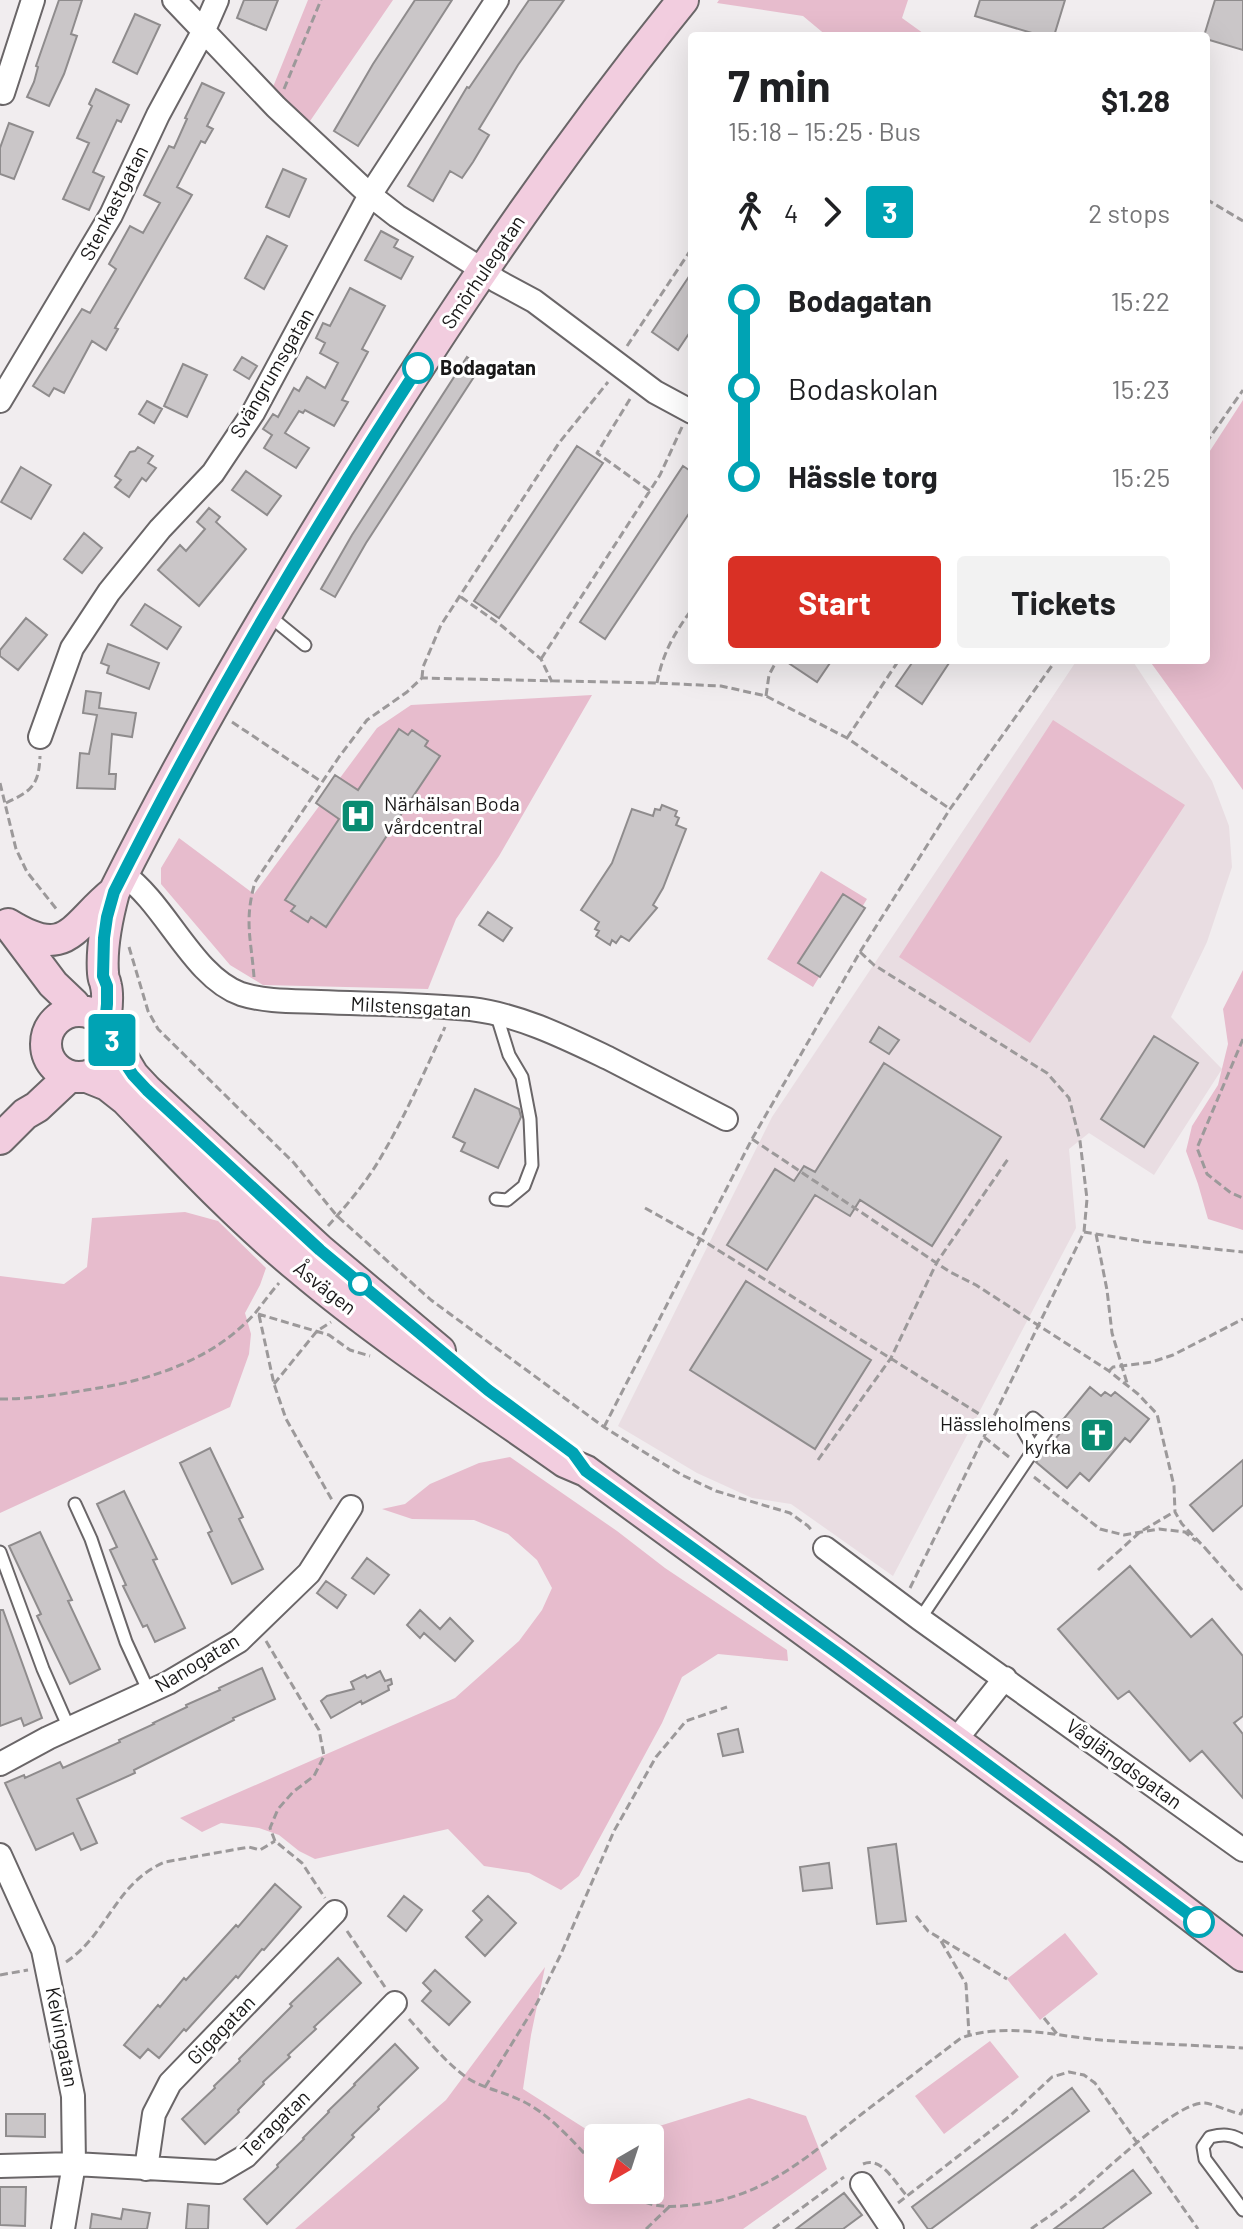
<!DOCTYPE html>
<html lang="en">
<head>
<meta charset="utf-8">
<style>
	body { margin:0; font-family:Barlow,sans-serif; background:#f2f2f2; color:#202124; height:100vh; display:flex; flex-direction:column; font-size:30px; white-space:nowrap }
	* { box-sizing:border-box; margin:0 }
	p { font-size:26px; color:#757577 }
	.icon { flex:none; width:44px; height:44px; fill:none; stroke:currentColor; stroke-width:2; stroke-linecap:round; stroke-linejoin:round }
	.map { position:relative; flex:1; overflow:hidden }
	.sheet { position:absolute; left:688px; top:32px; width:522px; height:632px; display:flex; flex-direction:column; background:#fff; border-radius:8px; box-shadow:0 8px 32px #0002 }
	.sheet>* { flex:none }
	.badge { padding:0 16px; border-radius:6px; font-size:28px; line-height:52px }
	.needle { width:52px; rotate:219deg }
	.controls { position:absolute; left:584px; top:2124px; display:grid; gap:16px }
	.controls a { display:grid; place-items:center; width:80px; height:80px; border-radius:8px; background:#fff; box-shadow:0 8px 32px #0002; font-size:40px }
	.map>.badge { position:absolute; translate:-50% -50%; box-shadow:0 0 0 4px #fff }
	.legs { display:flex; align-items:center; gap:12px; height:88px; padding:0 40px; font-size:26px }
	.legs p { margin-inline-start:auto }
	.headline { display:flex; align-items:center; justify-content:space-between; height:136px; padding:0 40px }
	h1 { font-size:44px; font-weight:700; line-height:60px }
	.cta { display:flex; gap:16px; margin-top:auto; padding:16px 40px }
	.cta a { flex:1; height:92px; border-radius:8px; background:#d93025; color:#fff; font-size:32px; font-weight:700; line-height:92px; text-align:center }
	.cta a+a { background:#f2f2f2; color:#202124 }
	ul { padding:0 40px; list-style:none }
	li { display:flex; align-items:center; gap:28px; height:88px; font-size:30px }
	li i { display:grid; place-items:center; width:12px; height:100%; margin:0 10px; background:currentColor }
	li i::after { content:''; width:20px; height:20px; margin:-10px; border:6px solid; border-radius:50%; background:#fff }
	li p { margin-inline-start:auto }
	li:first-child i { background:linear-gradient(#0000 50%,currentColor 0) }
	li:last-child i { background:linear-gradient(currentColor 50%,#0000 0) }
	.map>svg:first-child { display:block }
</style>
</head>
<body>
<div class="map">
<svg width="1243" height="2229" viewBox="0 0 1243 2229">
	<rect width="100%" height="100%" fill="#f1edef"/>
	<path fill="#e9dde2" d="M1077,660H1132L1212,781L1229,826L1232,867L1207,942L1171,1017L1222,1069L1154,1175L1089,1133L1069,1149L1076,1228L893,1576L791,1504L752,1498L697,1473L618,1426L772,1117Z"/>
	<path fill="#e7bccd" d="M308,0H393L308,124L273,87Z
		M719,0H908L902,18L927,36H827L803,16L717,3Z
		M1243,400V790L1149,660H1206V457Z
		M592,695L499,856L456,919L428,989L263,985L230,965L161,884V868L179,838L254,894L377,728L411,705Z
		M1053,720L1185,805L1030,1043L899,957Z
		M821,871L867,899L813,987L767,959Z
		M1243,970V1230L1208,1219L1198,1184L1186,1151L1192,1126L1218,1085L1228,1044L1223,1009Z
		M185,1212L218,1221L266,1268L260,1285L245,1313L251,1334L249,1354L230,1407L0,1513V1276L64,1284L87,1267L92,1218Z
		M510,1457L617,1531L665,1568L787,1650L788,1661L718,1654L682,1677L662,1723L579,1876L561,1890L529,1873L484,1866L448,1829L315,1859L299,1851L279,1835L259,1828L221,1823L202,1832L180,1818L455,1698L519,1641L542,1610L552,1588L537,1560L508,1534L474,1520L412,1519L382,1509L405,1504L430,1484L479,1463Z
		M1065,1933L1098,1974L1040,2020L1007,1979Z
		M545,1967L531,2035L523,2089L600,2138H598V2190H650V2138H621L749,2098L806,2116L827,2169L743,2229H295L446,2100Z
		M990,2041L1019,2077L944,2134L915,2096Z"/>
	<path fill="#cac6c8" stroke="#8f8c8d" stroke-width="2" d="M59,0H82L71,34L77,36L64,74L49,106L27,97L34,82L38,67L36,66Z
		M244,0H278L266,30L237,18Z
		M415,0H452L358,146L334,131L373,64Z
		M529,0H564L518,65L479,129L489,135L473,162L462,178L450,171L433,201L408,186L467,87L469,88Z
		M980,0H1065L1054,36H1042L975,16Z
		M1215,0H1243V50L1206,39V36H1204Z
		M135,14L160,25L137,74L113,62Z
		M202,83L224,93L207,126L213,129L205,143L201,141L177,187L192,195L115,328L118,329L106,350L92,341L64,393L54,388L49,396L33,386L82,309L90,313L116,269L109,264L130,226L143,233L160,203L144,195L169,146L174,148L187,119L185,118Z
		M96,89L129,105L121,122L117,120L93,172L104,177L89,210L63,199L89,143L77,138L92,106L89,104Z
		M9,123L33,132L14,179L0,174V148Z
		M283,169L306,179L289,217L266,207Z
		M381,231L398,240L394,247L413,257L401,279L365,260Z
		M267,236L287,246L264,289L245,278Z
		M692,272V329L678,350L652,332Z
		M350,288L385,306L362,349L368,352L342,400L348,402L334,426L305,410L303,413L299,411L285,433L309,448L296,468L264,448L272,435L263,429L273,414L278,417L294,388L299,391L307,377L325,388L338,363L320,353L325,343L316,338L323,323L330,326Z
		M242,357L257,366L249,379L234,370Z
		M467,357L481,366L366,543L335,597L321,589L352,535Z
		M183,364L207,375L187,417L164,406Z
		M147,401L162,409L154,423L139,414Z
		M577,446L603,463L499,618L474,601Z
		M138,447L153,456L148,463L156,468L146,481L142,478L129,497L115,487L121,480L115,476L130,452L135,451Z
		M683,466L692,472V509L605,639L580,622Z
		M21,467L51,485L31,519L1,502Z
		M246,471L281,496L267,515L232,490Z
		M209,508L220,517L216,522L246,549L199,606L158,570L180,545L186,551L205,529L197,522Z
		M84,533L102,548L82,573L64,559Z
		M145,604L181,627L167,649L131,625Z
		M26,618L47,635L18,670L0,656V650Z
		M108,644L159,663L149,689L107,673L109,666L101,663Z
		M784,660H832L817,682Z
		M914,660H951L922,704L896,686Z
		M86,691L101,693L99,708L136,713L132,737L112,734L109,774H116L115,789L77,788L80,753L89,754L97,715L83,713Z
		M399,729L408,735L412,730L428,741L425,746L440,756L326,927L311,917L308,922L291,911L295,906L285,900L339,819L316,803L335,775L358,790Z
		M662,805L677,811L675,816L679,818L676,825L686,829L663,888L653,905L657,908L629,941L621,936L616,943L612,940L610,945L596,936L599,931L595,929L599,922L581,910L612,863L632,809L653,816L655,809L660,810Z
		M843,894L865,908L820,977L798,963Z
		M488,912L512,928L503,941L479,925Z
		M879,1027L899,1040L889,1054L870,1042Z
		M1154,1036L1198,1063L1144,1147L1101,1119Z
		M884,1063L1001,1137L932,1246L860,1200L850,1216L815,1195L767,1270L727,1245L775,1169L794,1181L804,1166L815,1172Z
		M475,1089L519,1109L521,1117L498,1168L461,1151L465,1143L453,1137Z
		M746,1281L871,1360L815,1449L690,1370Z
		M1090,1387L1101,1396L1105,1392L1111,1396L1115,1392L1149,1419L1130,1442L1125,1438L1089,1481L1080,1473L1067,1488L1036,1462L1061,1432L1056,1428Z
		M210,1448L243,1517L239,1519L263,1569L232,1584L208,1533L212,1531L180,1463Z
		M1243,1460V1505L1213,1531L1190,1505Z
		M124,1491L157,1559L153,1560L185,1628L155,1642L147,1625L143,1627L123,1586L126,1585L110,1550L117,1547L97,1504Z
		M40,1532L72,1600L68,1601L100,1669L70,1684L37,1616L41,1614L9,1546Z
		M367,1558L389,1575L374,1594L352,1578Z
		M1130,1566L1191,1637L1212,1619L1243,1656V1716L1234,1723L1243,1734V1798L1202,1751L1190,1761L1129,1691L1118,1699L1058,1629Z
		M326,1581L346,1595L337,1608L317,1593Z
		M0,1610H3L42,1718L24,1726L21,1718L0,1726Z
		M420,1610L440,1629L450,1618L473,1641L455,1661L424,1633L420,1638L407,1625Z
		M262,1668L275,1699L233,1718L234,1720L134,1770L135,1773L77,1799L97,1843L81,1850L73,1833L36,1850L5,1783L24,1775L25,1778L60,1762L63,1768L120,1742L119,1740L154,1724L153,1723L187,1707L186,1705L220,1690L219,1688Z
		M380,1671L385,1681L391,1679L392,1684L388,1686L389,1690L362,1704L361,1701L331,1718L321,1701L327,1696L354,1689L351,1682L365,1675L367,1678Z
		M738,1729L743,1752L723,1756L718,1734Z
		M896,1844L906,1921L877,1924L868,1848Z
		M829,1863L832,1888L803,1891L800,1867Z
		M275,1884L301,1907L264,1950L262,1949L238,1978L236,1976L186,2031L184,2029L159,2058L148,2049L140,2058L124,2045L158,2005L160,2007L184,1978L186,1980L236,1925L238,1927Z
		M404,1896L422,1910L406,1931L388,1916Z
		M488,1896L516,1923L485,1956L466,1937L482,1920L473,1911Z
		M338,1958L361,1983L314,2027L316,2029L288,2055L290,2057L263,2082L264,2084L238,2110L239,2112L205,2144L182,2119L215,2088L214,2086L240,2061L239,2059L292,2006L290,2004Z
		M435,1970L470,2002L449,2025L422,2001L431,1991L423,1983Z
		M395,2044L418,2068L378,2107L379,2109L352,2135L354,2137L267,2224L244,2199L278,2167L277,2165L304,2139L303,2138L329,2112L328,2111L355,2085L354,2084Z
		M1072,2088L1089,2111L931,2229H928L912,2207Z
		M6,2114H45V2137L6,2136Z
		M1133,2170L1151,2193L1102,2229H1054Z
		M0,2187H26L25,2226L0,2225Z
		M844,2193L862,2215L843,2229H796Z
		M188,2204L209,2206L208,2229H186Z
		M123,2209L150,2213L147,2229H90L92,2214L121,2219Z"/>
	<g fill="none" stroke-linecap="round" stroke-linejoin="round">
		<g stroke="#6a6668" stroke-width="15">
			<path id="lane" d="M267,614L305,645
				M496,1013L509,1055L522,1077L530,1119L532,1165L524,1186L507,1200L496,1199
				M75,1504L91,1539L126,1642L149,1692
				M0,1552L43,1669L69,1728
				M920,1619L1047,1430L1033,1418L1023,1430L1034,1449
				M1243,2141C1231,2134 1223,2134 1210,2137L1203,2147L1205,2159L1243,2210"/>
		</g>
		<g stroke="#6a6668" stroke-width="26">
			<path id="street" d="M174,0L276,107L370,195L397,216L483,270L497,281L534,301L655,392L692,412
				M3,93L33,0
				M0,401L111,215L158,115L203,32L217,0
				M40,737L72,648L109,592L160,529L213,473L253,413L370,195L497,0
				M123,874C166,904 193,977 241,994C266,1002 294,1001 320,1002C370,1004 421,1004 471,1009C520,1015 564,1037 608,1058C647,1078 687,1099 726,1119
				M825,1548L920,1619L1243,1850
				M955,1741L1005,1678
				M0,1764L48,1738L168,1683L239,1641L309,1573L351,1507
				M0,1855L43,1950L73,2096L74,2164L63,2229
				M0,2166L74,2164L219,2172L246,2156L395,2003
				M146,2169L154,2114L170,2083L335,1912
				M862,2184L892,2229"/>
		</g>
		<g stroke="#6a6668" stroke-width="34">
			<path id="secondary" d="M8,924C68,961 71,927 114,892
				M11,928L53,984L74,1004L77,1011
				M46 1044a33 33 0 1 1 66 0a33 33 0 1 1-66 0Z
				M105,1024C106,1012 109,998 106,986C104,976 104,983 103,973C101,946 107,918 114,892C171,778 234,667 300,558C416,365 541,175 683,0
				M112,1040L133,1075L147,1090L320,1250L440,1351
				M87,1077L107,1085L126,1100C183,1159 237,1217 300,1269C383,1339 476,1399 565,1462L586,1471L1107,1852L1243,1956
				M0,1139L25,1114L37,1107L70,1076"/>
		</g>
		<path stroke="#9c999a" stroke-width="3" stroke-dasharray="8 4" stroke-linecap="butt" d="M284,89L321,0
			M689,152H692
			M1206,199L1243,221
			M627,346L692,248
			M630,399L597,453L650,491
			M1206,443L1243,390
			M461,597L502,626L541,659L552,682
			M541,659L660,475L682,427
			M422,678L423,667L441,625L559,443L608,382
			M657,683C663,652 674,634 692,609
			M766,696L769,675L777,660
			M232,722L322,782
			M847,738L899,660
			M0,783L16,849L27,872L58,911
			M6,803C31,791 39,786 40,756
			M129,947L148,1011L158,1029L294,1163L337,1216L431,1300L604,1427L644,1452L682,1475L716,1491L790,1513L808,1526L813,1532
			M860,952L874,965L1047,1073L1069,1098L1080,1141L1087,1199L1084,1232
			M254,977C251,938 244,921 255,882L339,757L367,720L407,692L422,678L657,683L721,686L766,696L847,738L950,809
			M1243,1039L1197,1148L1207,1174L1231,1193L1243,1198
			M752,1139L950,1272L976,1285L1109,1371L1138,1394L1157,1414L1174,1486L1175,1512L1182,1524L1206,1549
			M645,1208L702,1240L992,1422
			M328,1226C346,1206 364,1185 378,1162C404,1119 424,1073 445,1027
			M1096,1234L1107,1290L1112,1333L1127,1383
			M258,1314L329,1335L350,1350L370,1356
			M259,1315L274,1384L286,1419L332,1500
			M1109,1371L1113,1367L1152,1362L1173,1355L1243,1319
			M274,1384L317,1331L331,1322
			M0,1399C29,1399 57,1395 86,1390C148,1381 213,1361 256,1312C264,1302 271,1292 279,1283
			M604,1427L752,1139L860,952L950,809L1056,660
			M984,1437L1009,1457
			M818,1460L891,1358L937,1262L1008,1159
			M1034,1477L1100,1529L1124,1535L1159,1529L1185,1532L1196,1541
			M1205,1548L1243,1591
			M1098,1570L1140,1532L1174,1512
			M910,1588L1084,1232L1146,1242L1243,1252
			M266,1641L319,1730L324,1756L314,1776L293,1792L278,1809L270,1828L275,1841L302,1863L325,1898
			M916,1916L928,1931L1007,1979
			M347,1931L385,1987
			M941,1941L966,1984L969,2035
			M66,1962C108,1934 115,1883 165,1862L249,1847L260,1850L275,1841
			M0,1975L28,1970
			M1044,2018L1058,2035
			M409,2019C427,2039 444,2061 466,2077C482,2088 501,2091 518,2099C550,2113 574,2143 598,2168
			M485,2087L537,2003L561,1954L614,1831L656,1757L686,1721L727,1707
			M863,2164C882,2156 895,2183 907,2196
			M624,2190C648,2208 664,2208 693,2205C766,2197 808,2156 863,2113C896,2088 928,2063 961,2038C1005,2022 1055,2036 1101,2040C1148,2044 1196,2045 1243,2048
			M898,2203L1011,2115L1052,2077L1069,2072L1084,2075L1095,2083L1198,2229
			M646,2229L670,2206
			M773,2229L844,2177
			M1031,2229C1046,2218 1062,2208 1076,2196C1100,2176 1176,2101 1205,2103C1214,2104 1230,2112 1241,2114L1243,2109"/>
		<use href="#lane" stroke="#fff" stroke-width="11"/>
		<use href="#street" stroke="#fff" stroke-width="22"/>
		<use href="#secondary" stroke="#f2cddf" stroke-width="30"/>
	</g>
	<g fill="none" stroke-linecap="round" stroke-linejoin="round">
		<g stroke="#fff" stroke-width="18">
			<path id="line-1" d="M418,368C308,537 205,711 114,892L107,917L104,938L103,976L107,986V1004L105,1024L121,1057L133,1075L147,1090L320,1250L488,1390L573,1453L586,1471L840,1655L1199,1922"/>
		</g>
		<use href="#line-1" stroke="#00a3b4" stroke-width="12"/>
	</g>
	<defs>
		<g id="hospital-square" transform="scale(1.8)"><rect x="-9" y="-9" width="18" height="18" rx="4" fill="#0a8c72" stroke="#fff"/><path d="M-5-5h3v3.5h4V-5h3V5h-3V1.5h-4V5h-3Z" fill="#fff"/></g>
		<g id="church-square" transform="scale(1.8)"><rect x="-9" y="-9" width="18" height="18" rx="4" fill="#0a8c72" stroke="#fff"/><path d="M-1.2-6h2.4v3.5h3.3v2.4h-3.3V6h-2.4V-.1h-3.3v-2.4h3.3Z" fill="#fff"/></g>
	</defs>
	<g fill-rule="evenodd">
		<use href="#hospital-square" x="358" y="816"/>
		<use href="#church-square" x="1097" y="1435"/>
	</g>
	<g fill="#fff" stroke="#00a3b4" stroke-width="4">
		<circle cx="418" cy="368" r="14"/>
		<circle cx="360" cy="1284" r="10"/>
		<circle cx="1199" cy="1922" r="14"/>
	</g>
	<g text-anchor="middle" stroke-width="6" stroke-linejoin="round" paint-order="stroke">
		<g font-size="20" fill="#191818" stroke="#fff">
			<text transform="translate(114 203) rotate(-63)" y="7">Stenkastgatan</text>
			<text transform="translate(483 272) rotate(-56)" y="7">Smörhulegatan</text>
			<text transform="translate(272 373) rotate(-60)" y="7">Svängrumsgatan</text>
			<text transform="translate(411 1007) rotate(3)" y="7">Milstensgatan</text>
			<text transform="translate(325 1288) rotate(38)" y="7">Åsvägen</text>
			<text transform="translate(197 1663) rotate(-31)" y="7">Nanogatan</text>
			<text transform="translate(1124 1764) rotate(36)" y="7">Våglängdsgatan</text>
			<text transform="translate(221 2030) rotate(-46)" y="7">Gigagatan</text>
			<text transform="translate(62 2037) rotate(79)" y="7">Kelvingatan</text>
			<text transform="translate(275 2124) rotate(-44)" y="7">Teragatan</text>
		</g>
		<g font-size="20" font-weight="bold" fill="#191818" stroke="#fff" text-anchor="start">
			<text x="440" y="375">Bodagatan</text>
		</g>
		<g font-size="20" fill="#191818" stroke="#fff" text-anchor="start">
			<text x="384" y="811">Närhälsan Boda<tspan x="384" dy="23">vårdcentral</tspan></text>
			<text x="1071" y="1431" text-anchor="end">Hässleholmens<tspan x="1071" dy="23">kyrka</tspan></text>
		</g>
	</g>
</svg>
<div class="controls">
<a><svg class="needle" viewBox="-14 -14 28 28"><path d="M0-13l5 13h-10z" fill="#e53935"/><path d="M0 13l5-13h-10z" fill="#757577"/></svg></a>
</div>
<b class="badge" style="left:112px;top:1040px;background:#00a3b4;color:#fff">3</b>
<section class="sheet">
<div class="headline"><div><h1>7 min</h1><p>15:18 – 15:25 · Bus</p></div><b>$1.28</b></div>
<div class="legs"><svg class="icon" aria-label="walk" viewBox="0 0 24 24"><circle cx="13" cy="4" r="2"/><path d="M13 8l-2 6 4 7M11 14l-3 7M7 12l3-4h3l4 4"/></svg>4<svg class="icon" aria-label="forward" viewBox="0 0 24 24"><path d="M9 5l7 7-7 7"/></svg><b class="badge" style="background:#00a3b4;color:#fff">3</b><p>2 stops</p></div>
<ul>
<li><i style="color:#00a3b4"></i><b>Bodagatan</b><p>15:22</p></li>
<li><i style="color:#00a3b4"></i><span>Bodaskolan</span><p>15:23</p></li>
<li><i style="color:#00a3b4"></i><b>Hässle torg</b><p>15:25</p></li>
</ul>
<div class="cta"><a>Start</a><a>Tickets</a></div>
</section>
</div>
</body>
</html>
